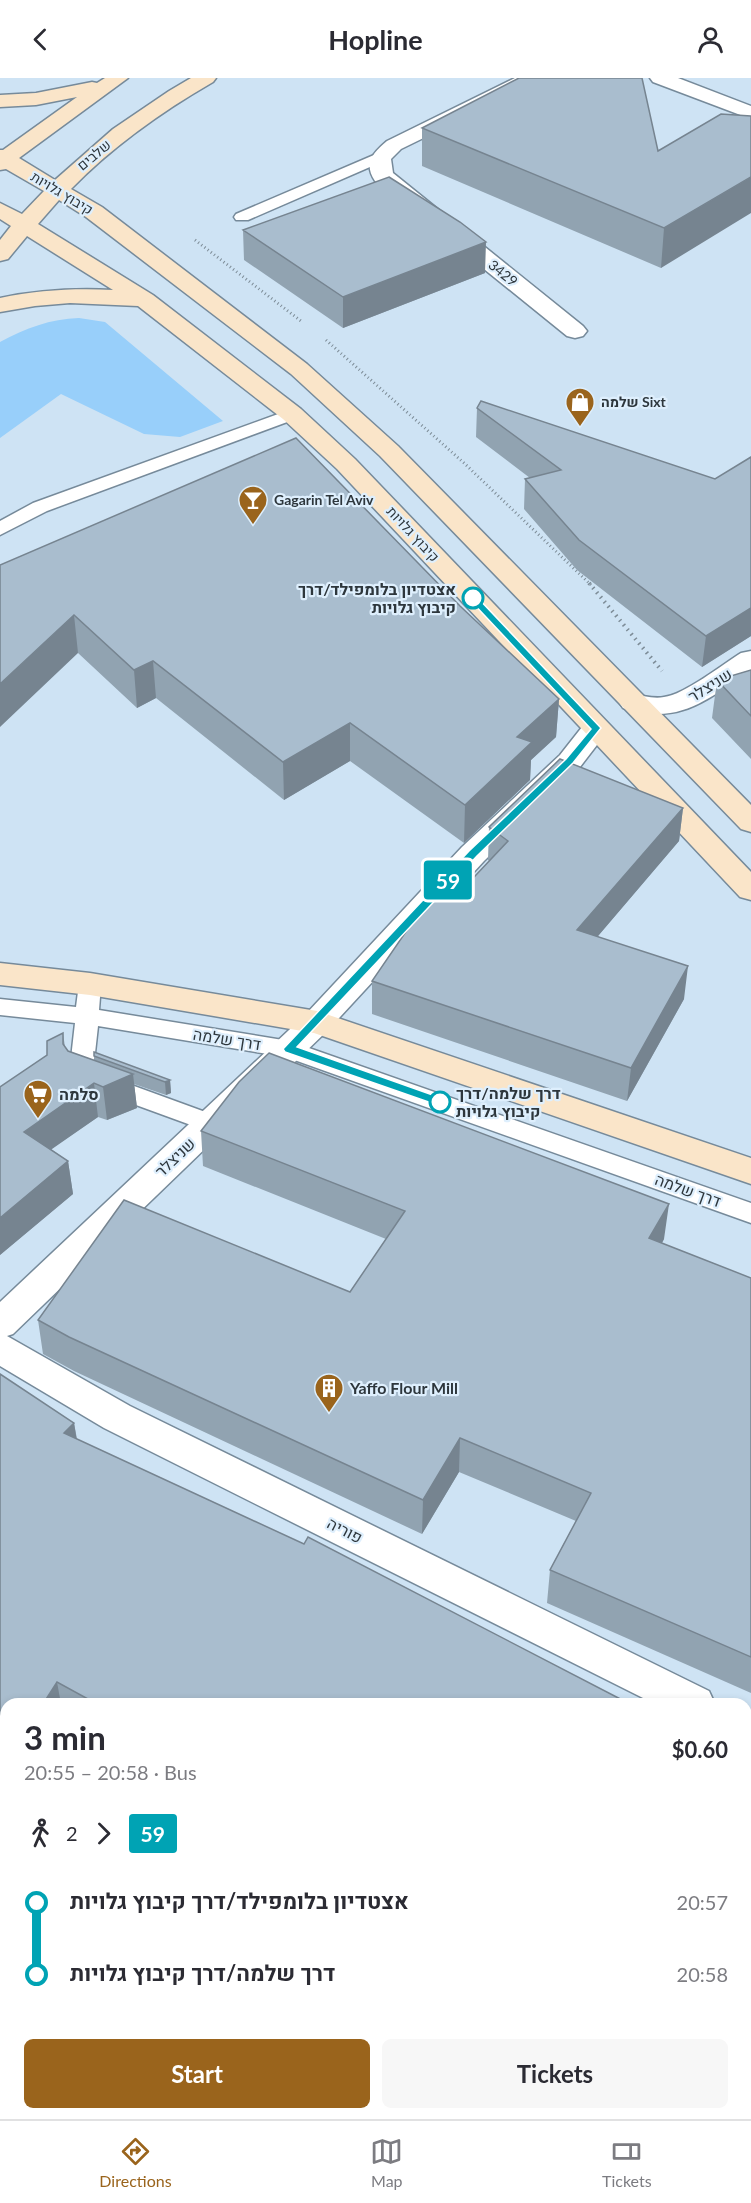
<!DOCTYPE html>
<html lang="en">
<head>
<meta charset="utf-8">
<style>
	body { margin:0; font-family:Lato,Heebo,sans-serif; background:#f7f7f7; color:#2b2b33; height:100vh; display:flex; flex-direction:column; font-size:22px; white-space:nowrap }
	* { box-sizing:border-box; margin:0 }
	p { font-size:20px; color:#7c7c81 }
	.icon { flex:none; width:33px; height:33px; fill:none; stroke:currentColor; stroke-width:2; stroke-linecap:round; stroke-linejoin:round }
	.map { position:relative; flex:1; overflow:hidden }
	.details { position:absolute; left:0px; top:1620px; width:752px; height:422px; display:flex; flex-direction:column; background:#fff; border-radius:18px 18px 0 0; box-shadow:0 3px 9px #0003 }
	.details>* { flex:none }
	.badge { padding:0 12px; border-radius:4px; font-size:21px; line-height:39px }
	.map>.badge { position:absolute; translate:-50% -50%; box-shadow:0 0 0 3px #fff }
	.legs { display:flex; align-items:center; gap:9px; height:66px; padding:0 24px; font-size:20px }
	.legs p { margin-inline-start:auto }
	.headline { display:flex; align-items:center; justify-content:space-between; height:102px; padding:0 24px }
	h1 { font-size:33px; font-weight:700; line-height:45px }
	.action { display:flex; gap:12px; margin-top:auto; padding:12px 24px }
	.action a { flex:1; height:69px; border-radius:9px; background:#9a641c; color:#fff; font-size:24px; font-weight:700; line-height:69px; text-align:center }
	.action a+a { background:#f7f7f7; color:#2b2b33 }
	ul { padding:0 24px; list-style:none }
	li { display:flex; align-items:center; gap:21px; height:72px; font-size:22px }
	li i { display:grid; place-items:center; width:9px; height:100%; margin:0 8px; background:currentColor }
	li i::after { content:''; width:15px; height:15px; margin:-8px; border:4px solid; border-radius:50%; background:#fff }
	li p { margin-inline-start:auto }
	li:first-child i { background:linear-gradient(#0000 50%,currentColor 0) }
	li:last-child i { background:linear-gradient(currentColor 50%,#0000 0) }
	header { display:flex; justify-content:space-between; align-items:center; height:78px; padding:0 24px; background:#fff; font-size:27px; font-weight:700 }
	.tabs { display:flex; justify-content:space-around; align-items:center; height:84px; border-top:2px solid #e1e1e2; background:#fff; font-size:16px; color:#7c7c81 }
	.tabs a { display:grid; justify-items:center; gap:3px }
	.tabs .on { color:#9a641c }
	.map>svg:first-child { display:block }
</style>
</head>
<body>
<header><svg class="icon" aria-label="back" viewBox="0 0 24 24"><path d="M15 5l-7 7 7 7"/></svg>Hopline<svg class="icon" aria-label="person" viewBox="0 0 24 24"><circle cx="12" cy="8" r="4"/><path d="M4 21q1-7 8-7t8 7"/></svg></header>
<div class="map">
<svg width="751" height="2041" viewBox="0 0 751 2041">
	<rect width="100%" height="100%" fill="#cee3f4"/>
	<path fill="#98cffa" d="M79,240L105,244L223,343L180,359L144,356L61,316L0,360V264C26,250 50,241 79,240Z"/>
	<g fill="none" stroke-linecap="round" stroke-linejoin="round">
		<g stroke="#768a9a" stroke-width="3">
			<path id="lane" d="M381,74L389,79L386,82L248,142H236L234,139L236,136Z
				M292,331L298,332L301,336L298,340L47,433L0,457V443L33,425Z
				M90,898L98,900L101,906L99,932L289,963L751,1125V1145L286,979L98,948L93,993L219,1039L222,1045L219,1051L210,1054L73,1004L69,998L75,945L0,937V921L76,929L79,906L82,900Z"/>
		</g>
		<g stroke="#768a9a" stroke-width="3">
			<path id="street" d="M515,0H541L538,4L401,71L391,81L393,95L583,248L587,253L583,258L575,260L567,258L375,103C363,85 373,75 387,63Z
				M650,0H678L751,28V41L653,4Z
				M751,573V593C705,622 680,648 623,630L619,624L623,618C637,614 650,622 664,619C684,617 723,586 741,575Z
				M596,641L606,644L610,650L580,689L484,783L328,952L13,1256L7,1258L130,1328L709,1613L715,1626H655L104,1350L0,1288V1224L306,936L462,769L560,677L586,644Z
				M746,1632L751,1634V1673L746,1670Z
				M751,1709V1753L746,1754V1711Z
				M0,1967L6,1970V2016L0,2013Z
				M70,2036H126L128,2041H72Z
				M502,2036H550L548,2041H500Z"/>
		</g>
		<g stroke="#768a9a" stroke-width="3">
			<path id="secondary" d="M105,0H128L19,80L55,102L113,51L169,13L191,0H216L213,4C161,34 113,68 71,111L102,129L307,286L398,368L751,727V754L741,751L380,378L291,296L86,139L59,122L38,146L153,217L301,331L355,381L751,794V822L740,819L337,391L283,341L138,228L70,225L35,228L0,234V220C38,212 75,210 113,212L27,158L8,181L0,183V162L11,148L0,141V125L22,136L44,113L6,91L0,92V72H3L77,19L36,27L0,29V17L36,15L92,4L97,5Z
				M0,885L90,895L317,933L751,1080V1106L314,955L90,917L0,907Z"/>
		</g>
		<path stroke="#7d8c97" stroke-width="3" stroke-dasharray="1 3" stroke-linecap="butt" d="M195,162L301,243
			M326,262L464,385L591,507"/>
		<path stroke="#7d8c97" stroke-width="4" stroke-dasharray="1.5 4.5" stroke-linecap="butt" d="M589,505L662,593"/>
		<use href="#lane" fill="#fff" fill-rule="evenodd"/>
		<use href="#street" fill="#fff" fill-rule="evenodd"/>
		<use href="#secondary" fill="#fae5c9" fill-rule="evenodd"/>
	</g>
	<path fill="#91a3b1" d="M751,38L661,190L422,88V50L658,73Z
		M243,152L485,195L343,250L244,182Z
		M477,330L715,401L751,379V558L702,589L577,492L524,431L525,401L530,400L476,359Z
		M0,487L460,528L559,621L556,659L531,682L530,702L464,765L350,683L284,722L156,620L137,630L78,575Z
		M751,592V681L712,640L717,602Z
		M683,730L679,763L598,858L684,921L627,1023L372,936V903L460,814L489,783L488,782L489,749Z
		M63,955L65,969L68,973L94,982V978L170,1002L171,1015L166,1017L134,1006L137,1030L107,1042L98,1039L51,1071L68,1083L73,1116L0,1177L47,977Z
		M201,1053L664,1161L662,1165L751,1200V1615L547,1525L550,1492L576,1443L459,1394L422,1456L74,1293L43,1276L38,1242L350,1214L386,1161L203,1088Z
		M74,1345L77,1361L630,1626H6Z
		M173,2036H215L211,2041H184Z
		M254,2036H427L423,2041H262Z"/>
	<path fill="#768490" d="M751,99V135L661,190L664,150Z
		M486,164L485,195L343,250V219Z
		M751,530V558L702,589L706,558Z
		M74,537L78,575L0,649V606Z
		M153,583L156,620L137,630L134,592Z
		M559,621L556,659L531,682L530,702L464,765L465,727L517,659Z
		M350,645V683L284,722L283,684Z
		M683,730L679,763L575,885L577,852Z
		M688,888L684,921L627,1023L631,990Z
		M133,996L137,1030L107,1042L103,1009Z
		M170,1002L171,1015L166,1017L165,1004Z
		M94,1005L98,1039L29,1087L24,1054Z
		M68,1083L73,1116L0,1177V1140Z
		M669,1126L664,1161L645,1195L649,1160Z
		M74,1345L79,1376L64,1355Z
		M460,1360L459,1394L422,1456L423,1422Z
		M57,1604L61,1626H43Z
		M6,1680V1718L0,1727V1688Z
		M202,2036H215L211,2041H203Z
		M410,2036H427L423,2041H407Z"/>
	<path fill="#a9bdce" stroke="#768490" stroke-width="1.5" d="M519,0H642L658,73L721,36L751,38V99L664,150L422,50Z
		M389,99L460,144L486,164L343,219L243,152Z
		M481,323L715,401L751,379V530L706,558L579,462L525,401L561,392L477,330Z
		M296,360L460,528L559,621L517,659L532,664L465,727L350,645L283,684L153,583L134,592L74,537L0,606V487Z
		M751,592V638L717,602Z
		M560,681L683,730L577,852L688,888L631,990L372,903L438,807L460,814L508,763L489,749Z
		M63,955V966L68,973L133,996L103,1009L94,1005L24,1054L68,1083L0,1140V1009L47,977V963Z
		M94,974L170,1002L165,1004L94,978Z
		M269,975L669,1126L649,1160L751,1200V1579L550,1492L591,1415L460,1360L423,1422L69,1259L38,1242L124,1122L350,1214L405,1133L201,1053L239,1004Z
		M0,1296L74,1345L64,1355L304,1466L308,1459L630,1626H97L57,1604L43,1626H6V1680L0,1688Z
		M751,1782V2041H596L599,2036H746V1791Z
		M288,2036H410L407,2041H296Z"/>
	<path fill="#00a3b4" stroke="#fff" stroke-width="1.5" d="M473,517L476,518L601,650L573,685L477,778L297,969L444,1021L445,1024L440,1028L285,974L283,971L469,773L566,681L591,651L470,522L468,520Z"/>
	<defs>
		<g id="shop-pin" transform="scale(1.5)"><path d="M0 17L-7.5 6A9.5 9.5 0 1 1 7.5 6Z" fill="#9a641c" stroke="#deeffd"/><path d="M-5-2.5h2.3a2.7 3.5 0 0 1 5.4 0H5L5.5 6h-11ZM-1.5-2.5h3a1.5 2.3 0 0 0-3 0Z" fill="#fff"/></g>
		<g id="bar-pin" transform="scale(1.5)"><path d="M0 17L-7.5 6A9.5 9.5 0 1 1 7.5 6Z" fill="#9a641c" stroke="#deeffd"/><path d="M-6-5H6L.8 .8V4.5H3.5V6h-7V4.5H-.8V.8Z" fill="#fff"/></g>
		<g id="supermarket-pin" transform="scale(1.5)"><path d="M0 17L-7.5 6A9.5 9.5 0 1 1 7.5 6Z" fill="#9a641c" stroke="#deeffd"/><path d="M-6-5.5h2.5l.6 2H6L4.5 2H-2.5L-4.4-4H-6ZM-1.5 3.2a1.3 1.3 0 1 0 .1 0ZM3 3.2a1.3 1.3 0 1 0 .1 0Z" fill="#fff"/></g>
		<g id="building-pin" transform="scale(1.5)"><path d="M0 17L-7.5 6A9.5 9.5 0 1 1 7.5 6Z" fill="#9a641c" stroke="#deeffd"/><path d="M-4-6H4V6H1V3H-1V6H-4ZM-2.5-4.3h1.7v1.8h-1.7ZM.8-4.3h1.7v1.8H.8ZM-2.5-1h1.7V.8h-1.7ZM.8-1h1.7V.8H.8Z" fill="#fff"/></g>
	</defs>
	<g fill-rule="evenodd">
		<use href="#shop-pin" x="580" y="324"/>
		<use href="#bar-pin" x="253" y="422"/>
		<use href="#supermarket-pin" x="38" y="1016"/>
		<use href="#building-pin" x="329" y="1310"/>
	</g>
	<g fill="#fff" stroke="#00a3b4" stroke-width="3">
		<circle cx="473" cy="520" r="10"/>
		<circle cx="440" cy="1024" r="10"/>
	</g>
	<g text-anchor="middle" stroke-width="4.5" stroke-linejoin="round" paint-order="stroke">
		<g font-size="14" fill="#2d363c" stroke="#deeffd">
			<text transform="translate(94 77) rotate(-40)" y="5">שלבים</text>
			<text transform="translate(62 115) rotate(31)" y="5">קיבוץ גלויות</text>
			<text transform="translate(503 195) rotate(39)" y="5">3429</text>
			<text transform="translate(413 456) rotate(47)" y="5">קיבוץ גלויות</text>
		</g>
		<g font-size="14" font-weight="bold" fill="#2d363c" stroke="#deeffd" text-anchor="start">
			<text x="601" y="329">שלמה Sixt</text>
			<text x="274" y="427">Gagarin Tel Aviv</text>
		</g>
		<g font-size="16" font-weight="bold" fill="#2d363c" stroke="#deeffd" text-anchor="end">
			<text x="456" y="517">אצטדיון בלומפילד/דרך<tspan x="456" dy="18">קיבוץ גלויות</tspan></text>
			<text x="456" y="1021" text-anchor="start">דרך שלמה/דרך<tspan x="456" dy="18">קיבוץ גלויות</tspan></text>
		</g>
		<g font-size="16" fill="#2d363c" stroke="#deeffd">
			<text transform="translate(710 607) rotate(-32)" y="6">שניצלר</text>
			<text transform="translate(227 961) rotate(9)" y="6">דרך שלמה</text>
			<text transform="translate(175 1079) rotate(-44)" y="6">שניצלר</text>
			<text transform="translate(688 1112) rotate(20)" y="6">דרך שלמה</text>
			<text transform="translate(345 1452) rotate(27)" y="6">פוריה</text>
		</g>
		<g font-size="16" font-weight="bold" fill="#2d363c" stroke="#deeffd" text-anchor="start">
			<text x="59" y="1022">סלמה</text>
			<text x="350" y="1316">Yaffo Flour Mill</text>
		</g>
	</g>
</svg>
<b class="badge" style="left:448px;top:802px;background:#00a3b4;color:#fff">59</b>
<section class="details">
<div class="headline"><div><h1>3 min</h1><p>20:55 – 20:58 · Bus</p></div><b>$0.60</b></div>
<div class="legs"><svg class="icon" aria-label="walk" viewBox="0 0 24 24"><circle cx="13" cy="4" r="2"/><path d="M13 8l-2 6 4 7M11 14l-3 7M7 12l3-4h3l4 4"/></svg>2<svg class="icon" aria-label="forward" viewBox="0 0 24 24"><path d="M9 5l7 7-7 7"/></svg><b class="badge" style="background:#00a3b4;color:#fff">59</b></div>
<ul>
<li><i style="color:#00a3b4"></i><b>אצטדיון בלומפילד/דרך קיבוץ גלויות</b><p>20:57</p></li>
<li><i style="color:#00a3b4"></i><b>דרך שלמה/דרך קיבוץ גלויות</b><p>20:58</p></li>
</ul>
<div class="action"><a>Start</a><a>Tickets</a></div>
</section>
</div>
<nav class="tabs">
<a class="on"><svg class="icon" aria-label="directions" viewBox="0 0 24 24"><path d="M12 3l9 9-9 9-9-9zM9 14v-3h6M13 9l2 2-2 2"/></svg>Directions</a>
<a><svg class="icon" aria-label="map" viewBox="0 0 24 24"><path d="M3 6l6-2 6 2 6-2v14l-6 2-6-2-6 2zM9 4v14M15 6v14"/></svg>Map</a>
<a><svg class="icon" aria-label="tickets" viewBox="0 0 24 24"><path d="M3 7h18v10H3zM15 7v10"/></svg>Tickets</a>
</nav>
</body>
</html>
